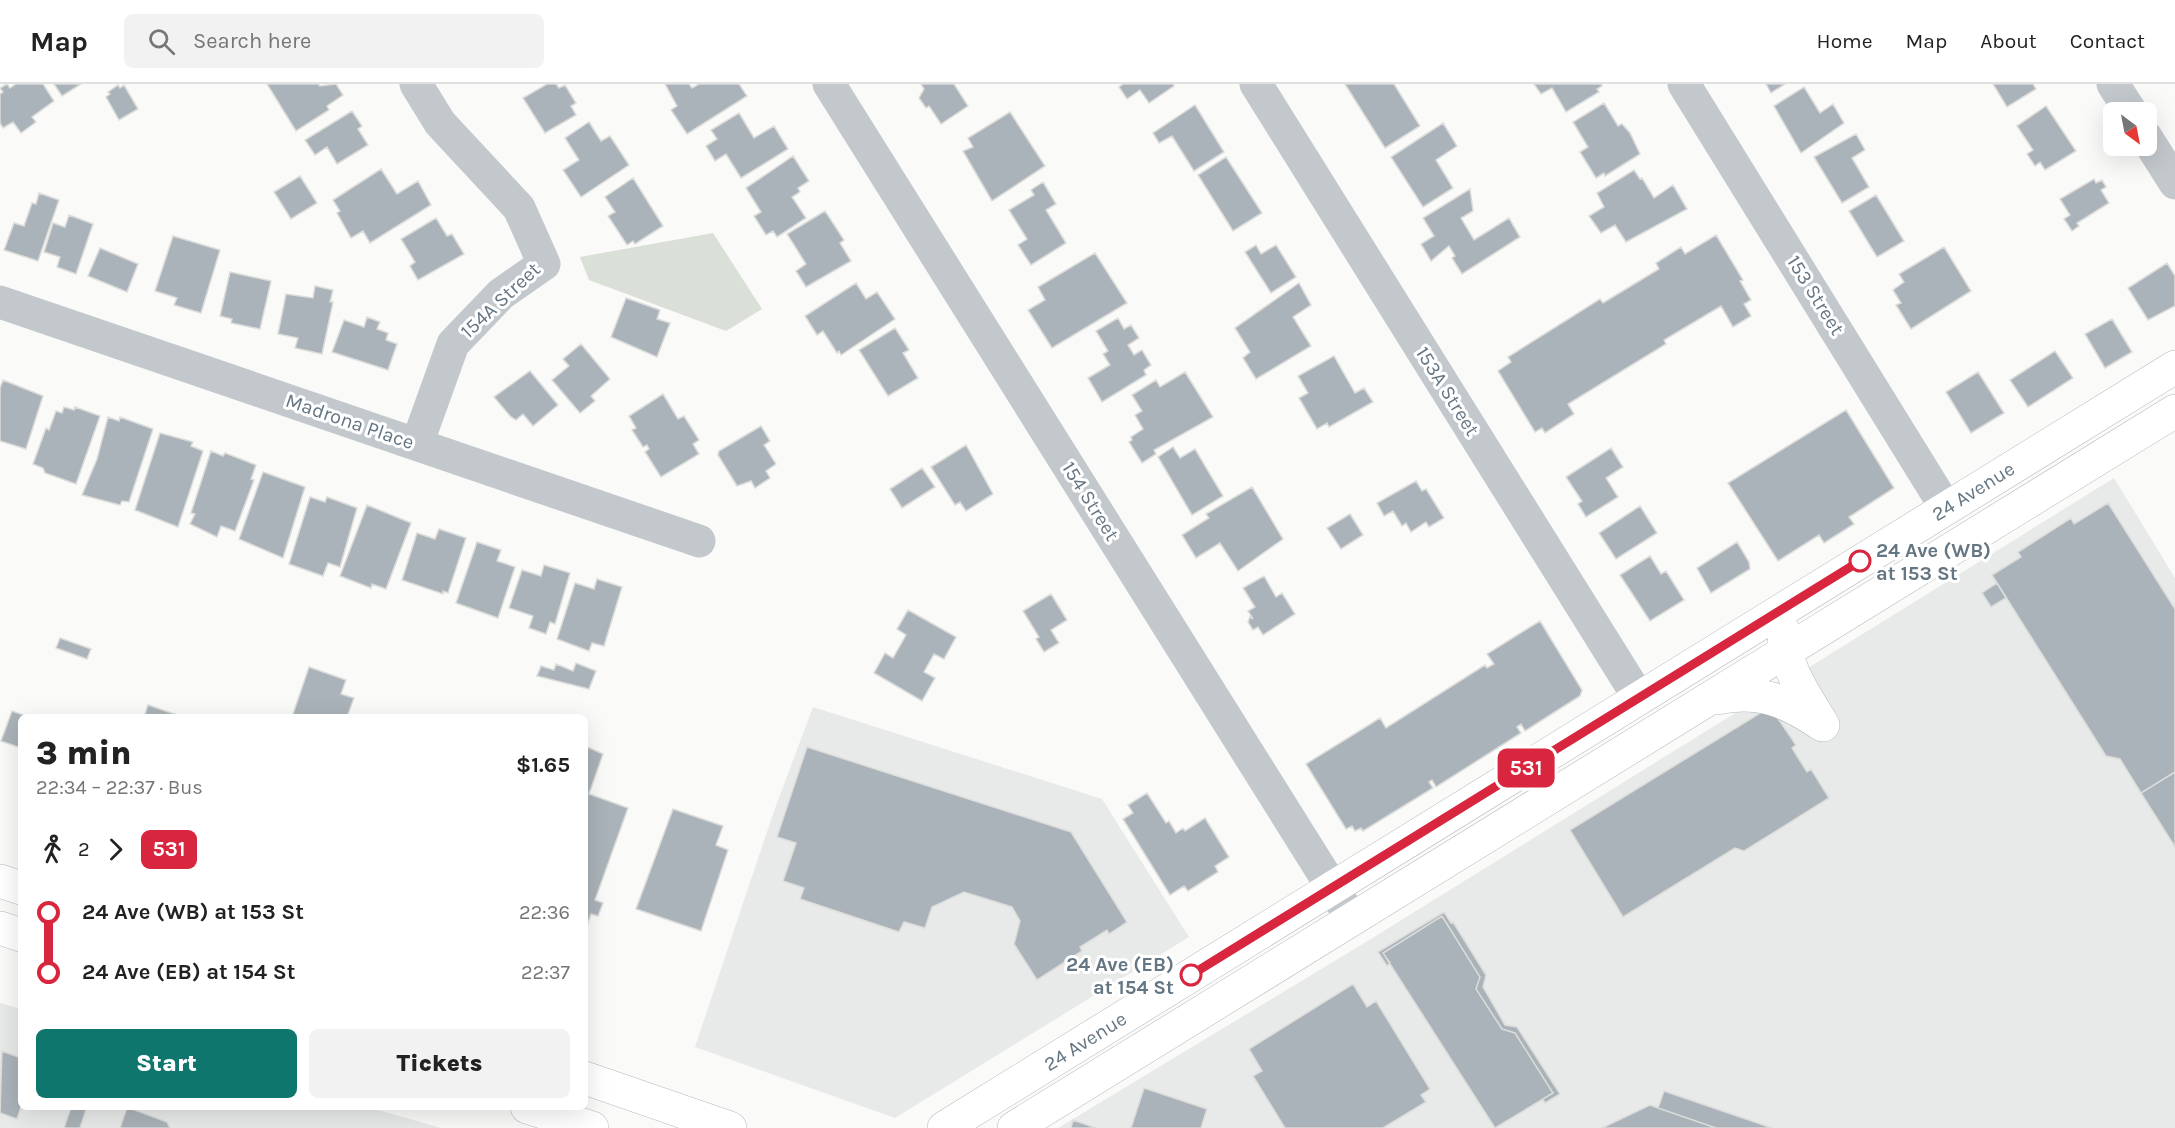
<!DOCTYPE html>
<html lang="en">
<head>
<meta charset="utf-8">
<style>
	body { margin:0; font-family:Karla,sans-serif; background:#f2f2f2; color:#222; height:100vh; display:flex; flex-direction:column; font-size:22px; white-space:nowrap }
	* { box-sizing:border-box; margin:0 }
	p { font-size:20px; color:#767676 }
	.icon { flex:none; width:33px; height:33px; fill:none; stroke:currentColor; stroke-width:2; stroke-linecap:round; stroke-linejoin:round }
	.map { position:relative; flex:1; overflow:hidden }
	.side { position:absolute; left:18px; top:630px; width:570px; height:396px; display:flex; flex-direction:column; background:#fff; border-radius:9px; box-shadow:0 6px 24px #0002 }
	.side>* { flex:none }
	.badge { padding:0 12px; border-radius:9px; font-size:21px; line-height:39px }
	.needle { width:39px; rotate:148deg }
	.controls { position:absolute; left:2103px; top:18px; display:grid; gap:12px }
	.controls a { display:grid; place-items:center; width:54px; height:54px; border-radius:9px; background:#fff; box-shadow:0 6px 24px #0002; font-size:30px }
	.map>.badge { position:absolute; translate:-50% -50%; box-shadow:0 0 0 3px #fff }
	.legs { display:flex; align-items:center; gap:9px; height:66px; padding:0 18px; font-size:20px }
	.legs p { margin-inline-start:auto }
	.summary { display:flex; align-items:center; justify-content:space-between; height:102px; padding:0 18px }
	h1 { font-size:33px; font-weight:800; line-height:45px }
	.primary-button { display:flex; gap:12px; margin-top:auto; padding:12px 18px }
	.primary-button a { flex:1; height:69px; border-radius:9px; background:#0f766e; color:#fff; font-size:24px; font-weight:800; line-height:69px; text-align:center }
	.primary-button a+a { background:#f2f2f2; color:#222 }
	ul { padding:0 18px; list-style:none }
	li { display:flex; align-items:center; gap:21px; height:60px; font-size:22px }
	li i { display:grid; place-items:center; width:9px; height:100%; margin:0 8px; background:currentColor }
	li i::after { content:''; width:15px; height:15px; margin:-8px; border:4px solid; border-radius:50%; background:#fff }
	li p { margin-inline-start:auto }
	li:first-child i { background:linear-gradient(#0000 50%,currentColor 0) }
	li:last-child i { background:linear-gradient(currentColor 50%,#0000 0) }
	header { display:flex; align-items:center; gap:36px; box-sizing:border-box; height:84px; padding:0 30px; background:#fff; border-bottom:2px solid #e0e0e0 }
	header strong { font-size:28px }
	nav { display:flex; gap:33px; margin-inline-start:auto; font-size:21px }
	.search { width:420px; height:54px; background:#f2f2f2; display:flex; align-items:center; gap:15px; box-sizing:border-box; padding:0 21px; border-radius:9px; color:#767676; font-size:22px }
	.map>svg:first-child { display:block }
</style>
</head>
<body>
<header>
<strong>Map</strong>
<div class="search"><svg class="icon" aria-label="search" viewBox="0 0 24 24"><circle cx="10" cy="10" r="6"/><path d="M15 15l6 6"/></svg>Search here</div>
<nav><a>Home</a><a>Map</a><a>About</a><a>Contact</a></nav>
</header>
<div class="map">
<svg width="2175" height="1044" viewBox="0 0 2175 1044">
	<rect width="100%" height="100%" fill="#fafaf8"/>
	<path fill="#e8e9e9" d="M2114,394L2175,494V1044H1058L1366,858Z
		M813,623L1102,715L1189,853L895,1034L695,963L774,727Z
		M0,919L21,925V1023H368L441,1044H0Z"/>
	<path fill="#dadfd7" d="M713,149L762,225L726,247L589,196L580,173Z"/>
	<path fill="#aab3b9" stroke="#dcdcda" stroke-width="1.5" d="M7,0L10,4L16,0H43L54,17L32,33L36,38L21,49L13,38L3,44L0,39V10L3,8L0,4Z
		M54,0H81L62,12Z
		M267,0H318L320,2L336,0L343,11L327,22L329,26L296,47Z
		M547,0H556L559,4L565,1L576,19L571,22L576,31L545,49L523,14Z
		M665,0H689L692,4L699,0H739L747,12L687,50L671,26L677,22Z
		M921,0H954L968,22L941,40L929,22L926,24L919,14L924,5Z
		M1123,0H1173L1174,2L1149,19L1140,6L1127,15L1119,3Z
		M1345,0H1394L1420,42L1385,64Z
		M1534,0H1601L1602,2L1597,5L1599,8L1566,28L1552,4L1541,10Z
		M1766,0H1785L1771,9Z
		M1993,0H2033L2036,5L2007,23Z
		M118,1L120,4L124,1L138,25L119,36L106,13L110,10L108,8Z
		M1804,3L1820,29L1833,20L1844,39L1801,69L1774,22Z
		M1604,19L1618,42L1622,40L1630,49L1640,70L1605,92L1604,89L1596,94L1580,68L1588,63L1573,38Z
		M1195,21L1224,68L1194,87L1172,52L1159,59L1153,49Z
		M2046,22L2076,67L2045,86L2040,78L2035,82L2027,70L2033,66L2017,42Z
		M352,27L362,42L358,45L368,61L337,80L327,63L315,71L305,56Z
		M1010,28L1045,82L992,117L963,67L973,63L968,54Z
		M739,29L754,54L774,42L788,65L741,94L726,70L715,77L706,62L717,55L711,46Z
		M589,38L601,57L610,52L629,81L581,113L563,86L579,76L565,54Z
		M1443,39L1457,62L1436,76L1453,104L1423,123L1391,73Z
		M1856,50L1865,66L1852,74L1869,103L1842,119L1814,73Z
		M793,72L809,97L798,104L800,108L792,113L806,134L777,153L773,147L766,151L754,132L761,128L746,104Z
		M1226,73L1262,129L1233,147L1198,91Z
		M381,85L397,110L418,97L431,121L370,159L363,147L351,154L337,129L340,127L333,116Z
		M1634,86L1640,95L1642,94L1654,114L1673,101L1687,125L1626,158L1615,141L1601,149L1589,132L1604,123L1597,109Z
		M300,92L317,119L291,135L274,108Z
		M633,94L663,142L635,160L633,157L627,161L608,132L615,128L605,113Z
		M2094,95L2096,99L2102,96L2106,103L2101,106L2109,119L2077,139L2079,142L2072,147L2064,135L2070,131L2060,115Z
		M1043,98L1056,120L1046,126L1066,159L1031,181L1018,161L1027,155L1009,126L1034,111L1031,106Z
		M1470,105L1473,127L1461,134L1474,156L1509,134L1520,153L1462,190L1452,174L1455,172L1449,162L1431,177L1421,160L1434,152L1423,134Z
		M39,109L59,116L38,177L4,166L14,139L24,142L32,119L36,120Z
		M1876,111L1904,157L1877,173L1849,127Z
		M825,127L844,156L840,159L851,177L806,203L796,187L806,180L787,150Z
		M69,131L93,140L76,190L57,183L60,173L44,168L53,139L65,143Z
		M436,134L447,152L452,150L464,170L418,196L410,182L415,178L401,155Z
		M1716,151L1743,196L1740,197L1751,216L1744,220L1751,232L1733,243L1721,222L1664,256L1666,260L1568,320L1574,330L1545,349L1542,344L1535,348L1498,287L1511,278L1508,273L1600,215L1603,219L1659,185L1656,179L1681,163L1685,170Z
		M173,152L220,166L201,229L174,221L177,214L155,207Z
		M1256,161L1261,170L1276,161L1296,193L1271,209L1245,168Z
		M1944,163L1971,207L1911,245L1896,221L1901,219L1893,206L1904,198L1899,190Z
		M100,164L138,180L127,208L88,192Z
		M1095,169L1127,219L1052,264L1028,226L1045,216L1038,203Z
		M2167,179L2175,192V222L2148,236L2128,204Z
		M230,188L271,197L260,245L231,239L232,235L220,232Z
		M856,199L866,215L877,208L895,235L841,271L839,267L837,269L823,247L817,251L805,232Z
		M1299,199L1311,221L1293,233L1311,262L1256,295L1243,274L1250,268L1235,244Z
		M315,202L333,206L330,218H333L322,270L295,264L298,254L278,250L286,210L313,214Z
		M626,214L660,226L657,235L670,239L657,273L611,253Z
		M367,233L380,238L377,245L388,249L386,256L397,260L388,286L332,268L344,236L364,243Z
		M1118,234L1124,245L1131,241L1139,254L1128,261L1134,271L1142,266L1151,281L1144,286L1146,291L1102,318L1088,294L1110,281L1103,270L1108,267L1096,247Z
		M2112,235L2132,268L2105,284L2085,250Z
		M895,244L909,266L903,269L918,294L888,312L859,266Z
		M581,260L610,295L591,312L595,317L580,329L552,296L569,282L563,275Z
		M2055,267L2073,294L2028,323L2010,296Z
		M1334,272L1355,309L1364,304L1373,318L1329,343L1327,339L1317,345L1299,314L1308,309L1298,292Z
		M530,287L558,321L533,342L523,330L516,336L511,333L494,313Z
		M1185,288L1213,333L1154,366L1156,370L1142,379L1129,358L1132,356L1131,353L1143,345L1135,331L1142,327L1132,311L1156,296L1160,303Z
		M1978,288L2004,329L1971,349L1946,308Z
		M3,296L43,312L26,365L0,357V304Z
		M663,310L678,335L684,332L699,356L693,360L699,370L661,393L645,368L649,365L647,361L643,363L632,346L636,344L629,332Z
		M64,323L74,326L75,323L100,332L76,400L45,389L43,384L33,380L46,344L49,346L56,327L62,329Z
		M1846,326L1894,404L1849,433L1854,440L1824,459L1819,451L1778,477L1728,399Z
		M108,333L119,337L120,333L153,345L129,418L122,417L120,421L82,411L97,375Z
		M761,342L770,357L764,361L776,380L766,387L770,394L755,404L751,397L737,402L718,371L719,367Z
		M160,349L193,358L191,362L203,367L178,443L135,426Z
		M966,361L993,410L966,427L960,418L955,421L931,383Z
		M1173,363L1180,374L1195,365L1223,412L1192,431L1158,373Z
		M1611,364L1623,383L1606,394L1618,413L1586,433L1578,420L1582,417L1566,393Z
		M211,367L223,372L225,369L256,381L251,395L254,396L235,447L221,442L217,453L190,440L195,430L191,429Z
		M922,384L935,403L902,424L890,405Z
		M263,388L305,403L283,474L239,455Z
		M1416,397L1422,407L1426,405L1444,434L1429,443L1426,438L1411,448L1406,439L1402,442L1393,427L1384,432L1377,419Z
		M1252,403L1283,455L1238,487L1220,459L1196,474L1182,451L1209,434L1206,430Z
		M310,413L325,418L327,413L357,424L340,483L328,479L323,492L289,480Z
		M2108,419L2175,525V688L2141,709L2120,675L2106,672L1992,491L2021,473L2018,468L2071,434L2074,440Z
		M367,421L411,439L386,505L372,500L371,504L340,492Z
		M1640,422L1657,449L1616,475L1599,449Z
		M1350,430L1363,451L1341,465L1327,444Z
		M439,445L466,454L448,509L443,507V510L402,496L417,449L435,455Z
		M477,458L501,466L497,477L515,483L498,534L456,519Z
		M1737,458L1749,478L1750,485L1711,509L1697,484Z
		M1650,472L1661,490L1666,487L1684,516L1650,537L1620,491Z
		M544,481L570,489L555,540L550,538L546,550L529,544L533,532L509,524L522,486L541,492Z
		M1264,492L1276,513L1282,509L1295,530L1263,551L1258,543L1253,546L1248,538L1250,533L1253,535L1248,527L1255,523L1243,504Z
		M597,495L622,503L604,562L592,559L589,567L557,555L575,499L594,505Z
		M1997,499L2006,514L1991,523L1982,509Z
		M1051,510L1067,536L1051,546L1059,559L1044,568L1036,555L1039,553L1023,527Z
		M908,526L956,553L944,575L934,570L924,588L935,594L922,617L874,589L885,569L893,574L906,551L897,545Z
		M1540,537L1582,606L1580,612L1525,647L1521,640L1517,643L1521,649L1436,703L1432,696L1429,698L1433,704L1363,747L1361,744L1355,747L1352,742L1346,745L1306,680L1380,634L1386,644L1485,581L1487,584L1494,580L1487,570Z
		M60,554L91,565L87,575L56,564Z
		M576,579L596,587L589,605L537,592L541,582L554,586L556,580L573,587Z
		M309,583L346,596L341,610L354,614L347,633H292Z
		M148,621L183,633H144Z
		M1770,623L1796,661L1792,664L1807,688L1811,685L1829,714L1744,767L1735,764L1623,833L1570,746Z
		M12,627L29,633H21V664L1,657Z
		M585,662L603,670L589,710L628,724L595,816L603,819L598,832L591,830L585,848Z
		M807,663L1071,748L1127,838L1109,850L1107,846L1080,863L1082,867L1037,896L1014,860L1020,837L1012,823L964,808L932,823L925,844L904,838L899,848L800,815L804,804L783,797L796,759L777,753Z
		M2175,688V763L2141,709Z
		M1147,709L1166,739L1169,737L1176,749L1183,744L1185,747L1205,734L1229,773L1215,782L1218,788L1188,807L1184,802L1170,811L1123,735L1133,729L1128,721Z
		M673,725L723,742L716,761L728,766L701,847L636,825Z
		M1444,828L1451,839L1453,838L1486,891L1483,903L1505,941L1517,943L1560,1010L1545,1019L1543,1015L1553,1009L1515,949L1502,945L1476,905L1480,893L1442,832L1383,869L1390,879L1387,882L1378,868Z
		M1442,832L1480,893L1476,905L1502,945L1515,949L1553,1009L1495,1044L1383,869Z
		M1353,900L1367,923L1376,917L1430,1005L1421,1011L1426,1018L1383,1044H1285L1253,992L1262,987L1249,965Z
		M2,967L21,974V1023L17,1035L0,1029Z
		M1144,1004L1207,1025L1201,1044H1131Z
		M1664,1007L1772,1044H1716L1658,1024Z
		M1650,1021L1658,1024L1716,1044H1602Z
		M71,1023H87L80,1044H64Z
		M127,1023L167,1038L170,1044H120Z
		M1073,1036L1096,1044H1071Z"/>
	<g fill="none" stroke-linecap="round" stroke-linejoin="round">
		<g stroke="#b5babe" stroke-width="34">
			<path id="major" d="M1784,548C1784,583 1805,611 1823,641
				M1716,614C1759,605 1785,616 1821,640
				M0,797L21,804
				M0,844L21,851
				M585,994L730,1044
				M527,1023L592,1044
				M944,1044L2175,283
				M1014,1044L2175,327"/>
		</g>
		<path stroke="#c3c8cc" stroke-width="33" d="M416,0L440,39L519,124L544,180L501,210L453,260L417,360
			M829,0L1352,835
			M1256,0L1639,614
			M1684,0L1946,424
			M2113,0L2131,28
			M2146,53L2175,99
			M0,218L699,457"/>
		<use href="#major" stroke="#fff" stroke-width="33"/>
	</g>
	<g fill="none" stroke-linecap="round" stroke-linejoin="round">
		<g stroke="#fff" stroke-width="14">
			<path id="line-1" d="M1191,891L1860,477"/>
		</g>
		<use href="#line-1" stroke="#d7263d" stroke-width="9"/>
	</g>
	<g fill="#fff" stroke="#d7263d" stroke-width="3">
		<circle cx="1860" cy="477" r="10"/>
		<circle cx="1191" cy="891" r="10"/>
	</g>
	<g text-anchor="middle" stroke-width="6" stroke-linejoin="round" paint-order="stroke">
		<g font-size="20" fill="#657683" stroke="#fff">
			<text transform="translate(1816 211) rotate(58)" y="7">153 Street</text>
			<text transform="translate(500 216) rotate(-43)" y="7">154A Street</text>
			<text transform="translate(1448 307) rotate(58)" y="7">153A Street</text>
			<text transform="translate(350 337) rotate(19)" y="7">Madrona Place</text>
			<text transform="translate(1973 407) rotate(-32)" y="7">24 Avenue</text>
			<text transform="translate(1091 417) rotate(58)" y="7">154 Street</text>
			<text transform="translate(1085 957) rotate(-32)" y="7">24 Avenue</text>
		</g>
		<g font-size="20" font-weight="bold" fill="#657683" stroke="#fff" text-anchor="start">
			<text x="1876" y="473">24 Ave (WB)<tspan x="1876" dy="23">at 153 St</tspan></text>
			<text x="1174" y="887" text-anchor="end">24 Ave (EB)<tspan x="1174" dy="23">at 154 St</tspan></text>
		</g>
	</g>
</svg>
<div class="controls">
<a><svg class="needle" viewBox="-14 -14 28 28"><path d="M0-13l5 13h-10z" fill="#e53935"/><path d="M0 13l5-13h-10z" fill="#767676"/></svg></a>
</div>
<b class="badge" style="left:1526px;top:684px;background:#d7263d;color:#fff">531</b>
<section class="side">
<div class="summary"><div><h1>3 min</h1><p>22:34 – 22:37 · Bus</p></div><b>$1.65</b></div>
<div class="legs"><svg class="icon" aria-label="walk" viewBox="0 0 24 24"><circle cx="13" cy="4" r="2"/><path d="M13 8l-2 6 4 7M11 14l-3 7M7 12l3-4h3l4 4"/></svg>2<svg class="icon" aria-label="forward" viewBox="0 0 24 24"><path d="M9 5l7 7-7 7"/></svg><b class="badge" style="background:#d7263d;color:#fff">531</b></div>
<ul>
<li><i style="color:#d7263d"></i><b>24 Ave (WB) at 153 St</b><p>22:36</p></li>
<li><i style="color:#d7263d"></i><b>24 Ave (EB) at 154 St</b><p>22:37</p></li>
</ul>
<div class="primary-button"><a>Start</a><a>Tickets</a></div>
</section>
</div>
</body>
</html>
